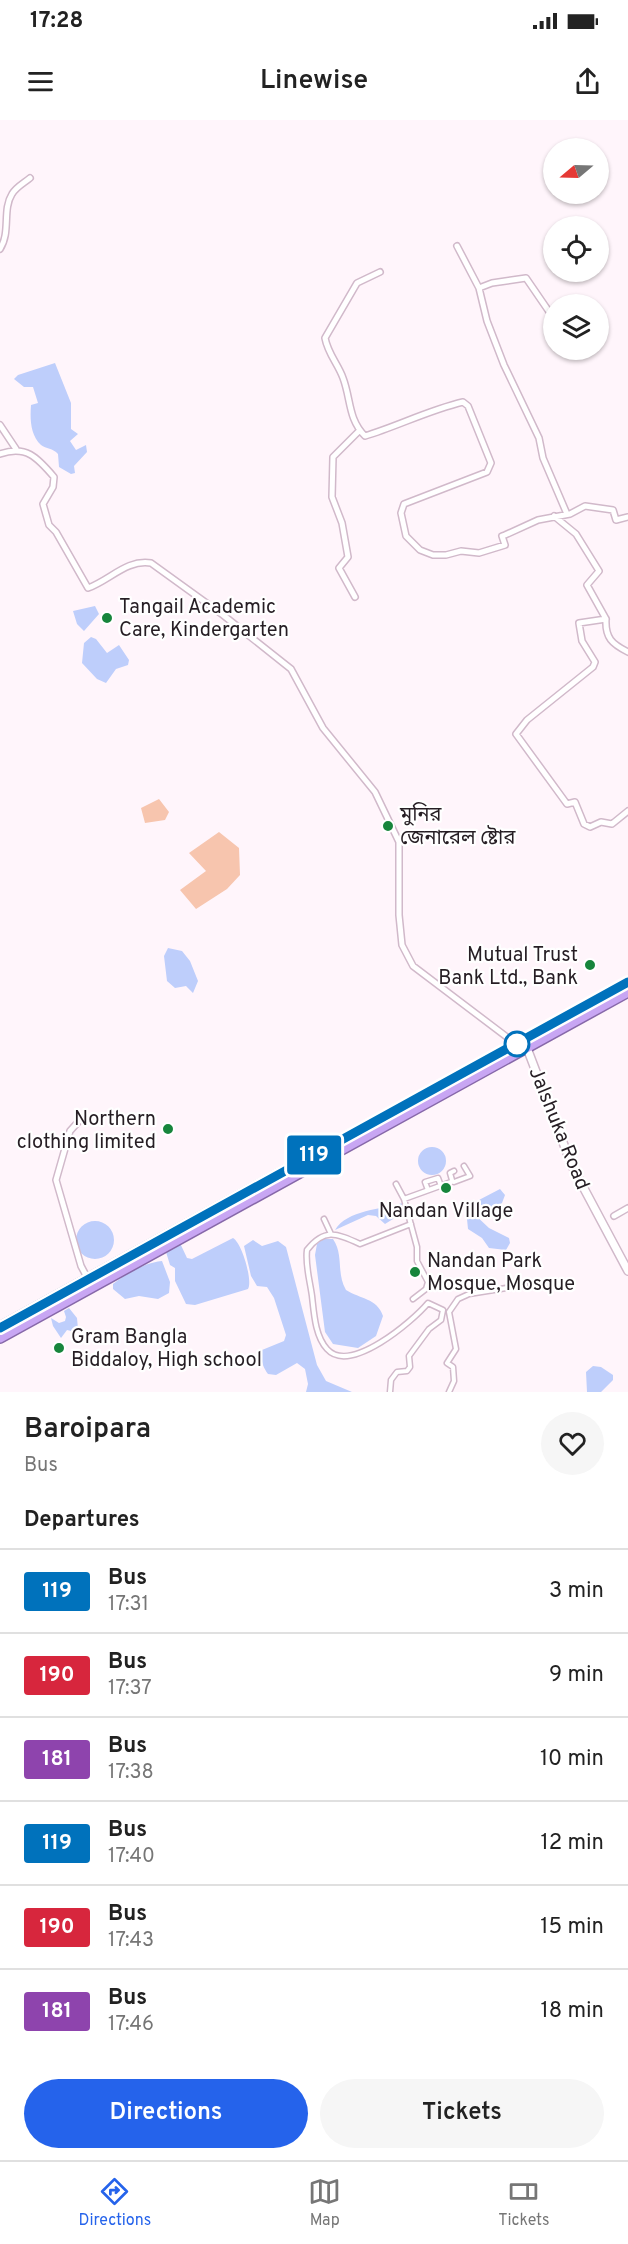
<!DOCTYPE html>
<html lang="en">
<head>
<meta charset="utf-8">
<style>
	body { margin:0; font-family:Overpass,"Noto Sans Bengali",sans-serif; background:#f6f6f6; color:#222; height:100vh; display:flex; flex-direction:column; font-size:22px; white-space:nowrap }
	* { box-sizing:border-box; margin:0 }
	p { font-size:20px; color:#767676 }
	.icon { flex:none; width:33px; height:33px; fill:none; stroke:currentColor; stroke-width:2; stroke-linecap:round; stroke-linejoin:round }
	.map { position:relative; height:1272px; overflow:hidden }
	.side { display:flex; flex-direction:column; background:#fff; flex:1 }
	.side>* { flex:none }
	.badge { padding:0 12px; border-radius:4px; font-size:21px; line-height:39px }
	.needle { width:39px; rotate:251deg }
	.controls { position:absolute; left:543px; top:18px; display:grid; gap:12px }
	.controls a { display:grid; place-items:center; width:66px; height:66px; border-radius:50%; background:#fff; box-shadow:0 2px 4px #0004; font-size:30px }
	.map>.badge { position:absolute; translate:-50% -50%; box-shadow:0 0 0 3px #fff }
	h2 { padding:0 24px; font-size:22px; line-height:54px }
	.round { display:grid; place-items:center; flex:none; width:63px; height:63px; border-radius:32px; background:#f6f6f6 }
	.head { display:flex; align-items:center; justify-content:space-between; height:102px; padding:0 24px }
	h1 { font-size:28px; font-weight:600; line-height:45px }
	.primary-button { display:flex; gap:12px; margin-top:auto; padding:12px 24px }
	.primary-button a { flex:1; height:69px; border-radius:36px; background:#2563eb; color:#fff; font-size:24px; font-weight:600; line-height:69px; text-align:center }
	.primary-button a+a { background:#f6f6f6; color:#222 }
	ul { padding:0; list-style:none }
	li { display:flex; align-items:center; gap:18px; height:84px; padding:0 24px; border-top:2px solid #e0e0e0 }
	li div { flex:1 }
	li b { display:block; font-size:22px }
	li em { font-style:normal }
	li .badge { min-width:66px; font-weight:700; text-align:center }
	.status { display:flex; justify-content:space-between; align-items:center; height:42px; padding:0 30px; background:#fff; direction:ltr }
	.status svg { height:16px; fill:currentColor }
	header { display:flex; justify-content:space-between; align-items:center; height:78px; padding:0 24px; background:#fff; font-size:27px; font-weight:600 }
	.menu { display:flex; justify-content:space-around; align-items:center; height:84px; border-top:2px solid #e0e0e0; background:#fff; font-size:16px; color:#767676 }
	.menu a { display:grid; justify-items:center; gap:3px }
	.menu .current { color:#2563eb }
	.map>svg:first-child { display:block }
</style>
</head>
<body>
<div class="status"><b>17:28</b><svg viewBox="0 0 49 12"><path d="M0 12V9h3v3zM5 12V6h3v6zM10 12V3h3v9zM15 12V0h3v12zM26 1h20v11H26zM47 4h2v5h-2z"/></svg></div>
<header><svg class="icon" aria-label="menu" viewBox="0 0 24 24"><path d="M4 6h16M4 12h16M4 18h16"/></svg>Linewise<svg class="icon" aria-label="share" viewBox="0 0 24 24"><path d="M12 15V3M7 8l5-5 5 5M5 13v7h14v-7"/></svg></header>
<div class="map">
<svg width="628" height="1272" viewBox="0 0 628 1272">
	<rect width="100%" height="100%" fill="#fff5fb"/>
	<path fill="#f7c5ae" d="M159,679L169,692L165,700L145,703L141,688Z
		M219,712L239,728L240,755L227,769L196,789L180,770L206,751L189,733Z"/>
	<path fill="#becefb" d="M55,243L71,283V309L78,314L70,321L76,330L86,325L87,332L74,346L75,353L71,354L59,347L58,334C53,328 46,329 41,325C30,315 30,298 31,285L38,283L33,267H24L14,259L18,255Z
		M95,486L99,494L84,511L77,504L73,491Z
		M91,517L96,519L107,533L119,525L129,540L128,545L116,549L106,563L97,559L82,543L84,523Z
		M168,828L182,831L190,841L198,861L193,873L186,866L175,868L167,861L164,836Z
		M418 1041a14 14 0 1 1 28 0a14 14 0 1 1-28 0Z
		M500,1069L505,1075L502,1083L487,1093L475,1085L477,1081Z
		M403,1083L393,1099L385,1104L376,1096L368,1095L335,1110C347,1090 382,1089 403,1083Z
		M473,1093L489,1108L509,1118L510,1123L506,1130L489,1128L482,1118L468,1109L467,1099Z
		M76 1120a19 19 0 1 1 38 0a19 19 0 1 1-38 0Z
		M233,1118C242,1123 253,1161 248,1169L195,1185L186,1184L175,1161V1148L170,1145L166,1132L180,1123L187,1138L192,1139Z
		M322,1119H333C344,1135 336,1153 346,1170C360,1179 377,1178 383,1196L376,1216L358,1228L333,1224L325,1212L315,1135L317,1124Z
		M253,1120L262,1126L278,1121L286,1127L317,1245L326,1261L352,1272H306L308,1264L305,1249L297,1243L276,1255L268,1254C263,1247 260,1239 262,1230L284,1221L286,1215L274,1178L267,1167L257,1166L251,1156L244,1126Z
		M162,1141L170,1162L169,1173L158,1179L139,1176L125,1179L113,1169V1164C127,1153 144,1143 162,1141Z
		M69,1188L77,1198L78,1209L75,1212L67,1210L61,1218L53,1206L51,1198L59,1203L65,1201L66,1197L64,1191Z
		M593,1246L601,1247L613,1255V1260L601,1272H587L586,1252Z"/>
	<g fill="none" stroke-linecap="round" stroke-linejoin="round">
		<g stroke="#d1b9ca" stroke-width="7">
			<path id="pedestrian" d="M452,1060L450,1053L454,1051
				M454,1062L470,1056L464,1046
				M396,1064L404,1079L417,1127V1141L428,1162L426,1169L413,1179
				M428,1070L425,1062L438,1058L441,1066
				M404,1079L451,1062
				M324,1099L331,1114
				M390,1272L391,1260L397,1252L407,1251L410,1247L409,1236L429,1209L441,1200L443,1190L428,1183C413,1201 350,1255 327,1229C315,1216 314,1193 312,1176C310,1161 305,1145 307,1130C324,1108 336,1113 360,1124L411,1104
				M449,1272L454,1261L453,1247L447,1243L456,1229L449,1192L458,1179L469,1174L525,1165"/>
		</g>
		<g stroke="#d1b9ca" stroke-width="8">
			<path id="minor" d="M457,126L479,168L487,201L504,245L539,318L543,338L567,394
				M0,129C11,112 2,90 12,74C16,67 24,63 30,58
				M380,152L357,163L325,218C328,234 338,244 343,258C351,279 348,299 365,316C398,306 429,290 463,282L468,286L491,343L487,352L404,384L401,393L406,416L420,430L433,435H446L461,431L479,433L505,425L502,416L505,415L538,400L570,394L585,386L613,390L616,400L628,397
				M479,168L492,163L526,158L550,193
				M0,305L16,329
				M0,334C26,325 37,337 54,357L53,367L43,384L49,405L56,412L88,468C110,460 127,439 151,443L223,495L291,549L323,608L375,672L399,722V795L402,825L413,846L516,924
				M554,396L576,414L599,451L587,465L606,499
				M355,477L339,448L348,437L342,403L332,377L333,337L359,311
				M628,532C612,524 605,518 606,499L579,503L582,521L595,542L593,547L527,600L516,614L567,684L575,682L584,704L590,707L601,702L612,704L628,691
				M79,1001L70,1011L56,1060L81,1146L88,1159
				M614,1096L628,1088"/>
		</g>
		<g stroke="#d1b9ca" stroke-width="10">
			<path id="tertiary" d="M527,928L572,1046L628,1151"/>
		</g>
		<g stroke="#8768a9" stroke-width="12">
			<path id="trunk" d="M0,1207L628,862
				M0,1218L628,872"/>
		</g>
		<use href="#pedestrian" stroke="#fff" stroke-width="4"/>
		<use href="#minor" stroke="#fff" stroke-width="5"/>
		<use href="#tertiary" stroke="#fff" stroke-width="7"/>
		<use href="#trunk" stroke="#c8a6f3" stroke-width="9"/>
	</g>
	<g fill="none" stroke-linecap="round" stroke-linejoin="round">
		<g stroke="#fff" stroke-width="14">
			<path id="line" d="M0,1208L628,862"/>
		</g>
		<use href="#line" stroke="#0072bc" stroke-width="9"/>
	</g>
	<g fill="#17853c" stroke="#fff" stroke-width="2">
		<circle cx="107" cy="498" r="6"/>
		<circle cx="388" cy="706" r="6"/>
		<circle cx="590" cy="845" r="6"/>
		<circle cx="168" cy="1009" r="6"/>
		<circle cx="446" cy="1068" r="6"/>
		<circle cx="415" cy="1152" r="6"/>
		<circle cx="59" cy="1228" r="6"/>
	</g>
	<circle fill="#fff" stroke="#0072bc" stroke-width="3" cx="517" cy="924" r="12"/>
	<g text-anchor="middle" stroke-width="4.5" stroke-linejoin="round" paint-order="stroke">
		<g font-size="20" fill="#261e24" stroke="#fff" text-anchor="start">
			<text x="119" y="493">Tangail Academic<tspan x="119" dy="23">Care, Kindergarten</tspan></text>
			<text x="400" y="701">মুনির<tspan x="400" dy="23">জেনারেল ষ্টোর</tspan></text>
			<text x="578" y="841" text-anchor="end">Mutual Trust<tspan x="578" dy="23">Bank Ltd., Bank</tspan></text>
			<text x="156" y="1005" text-anchor="end">Northern<tspan x="156" dy="23">clothing limited</tspan></text>
			<text x="446" y="1097" text-anchor="middle">Nandan Village</text>
			<text x="427" y="1147">Nandan Park<tspan x="427" dy="23">Mosque, Mosque</tspan></text>
			<text x="71" y="1223">Gram Bangla<tspan x="71" dy="23">Biddaloy, High school</tspan></text>
		</g>
		<g font-size="20" fill="#261e24" stroke="#fff">
			<text transform="translate(560 1008) rotate(68)" y="7">Jalshuka Road</text>
		</g>
	</g>
</svg>
<div class="controls">
<a><svg class="needle" viewBox="-14 -14 28 28"><path d="M0-13l5 13h-10z" fill="#e53935"/><path d="M0 13l5-13h-10z" fill="#767676"/></svg></a>
<a><svg class="icon" aria-label="locate" viewBox="0 0 24 24"><circle cx="12" cy="12" r="6"/><path d="M12 2v4M12 18v4M2 12h4M18 12h4"/></svg></a>
<a><svg class="icon" aria-label="layers" viewBox="0 0 24 24"><path d="M12 4l9 5-9 5-9-5zM3 14l9 5 9-5"/></svg></a>
</div>
<b class="badge" style="left:314px;top:1035px;background:#0072bc;color:#fff">119</b>
</div>
<section class="side">
<div class="head"><div><h1>Baroipara</h1><p>Bus</p></div><a class="round"><svg class="icon" aria-label="heart" viewBox="0 0 24 24"><path d="M12 20l-8-8c-3-5 5-10 8-4 3-6 11-1 8 4z"/></svg></a></div>
<h2>Departures</h2>
<ul>
<li><span class="badge" style="background:#0072bc;color:#fff">119</span><div><b>Bus</b><p>17:31</p></div><em>3 min</em></li>
<li><span class="badge" style="background:#d7263d;color:#fff">190</span><div><b>Bus</b><p>17:37</p></div><em>9 min</em></li>
<li><span class="badge" style="background:#8e44ad;color:#fff">181</span><div><b>Bus</b><p>17:38</p></div><em>10 min</em></li>
<li><span class="badge" style="background:#0072bc;color:#fff">119</span><div><b>Bus</b><p>17:40</p></div><em>12 min</em></li>
<li><span class="badge" style="background:#d7263d;color:#fff">190</span><div><b>Bus</b><p>17:43</p></div><em>15 min</em></li>
<li><span class="badge" style="background:#8e44ad;color:#fff">181</span><div><b>Bus</b><p>17:46</p></div><em>18 min</em></li>
</ul>
<div class="primary-button"><a>Directions</a><a>Tickets</a></div>
</section>
<nav class="menu">
<a class="current"><svg class="icon" aria-label="directions" viewBox="0 0 24 24"><path d="M12 3l9 9-9 9-9-9zM9 14v-3h6M13 9l2 2-2 2"/></svg>Directions</a>
<a><svg class="icon" aria-label="map" viewBox="0 0 24 24"><path d="M3 6l6-2 6 2 6-2v14l-6 2-6-2-6 2zM9 4v14M15 6v14"/></svg>Map</a>
<a><svg class="icon" aria-label="tickets" viewBox="0 0 24 24"><path d="M3 7h18v10H3zM15 7v10"/></svg>Tickets</a>
</nav>
</body>
</html>
